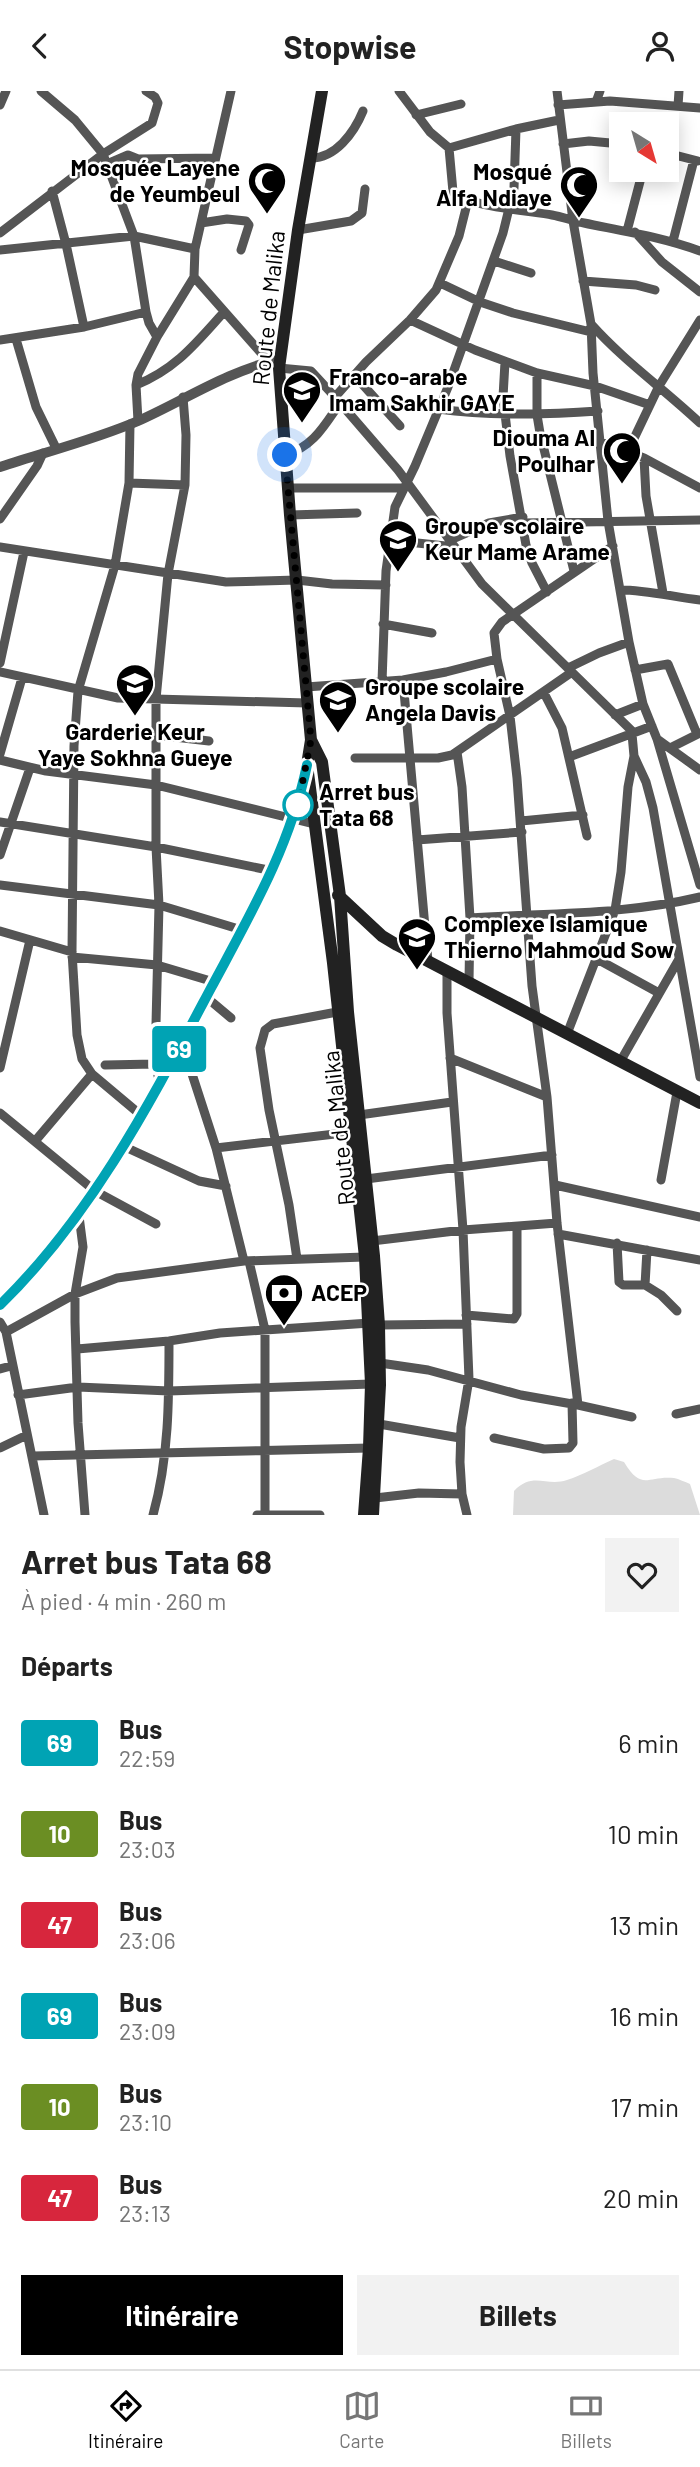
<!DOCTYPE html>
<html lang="fr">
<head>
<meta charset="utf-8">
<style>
	body { margin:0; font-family:Barlow,sans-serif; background:#f2f2f2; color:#222; height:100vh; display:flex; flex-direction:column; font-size:26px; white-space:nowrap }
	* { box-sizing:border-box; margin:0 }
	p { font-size:23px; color:#767676 }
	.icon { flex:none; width:38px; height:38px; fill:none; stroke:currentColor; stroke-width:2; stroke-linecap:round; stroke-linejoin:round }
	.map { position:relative; height:1424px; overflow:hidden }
	.details { display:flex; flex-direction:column; background:#fff; flex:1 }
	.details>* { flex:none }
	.badge { padding:0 14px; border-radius:5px; font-size:24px; line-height:46px }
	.needle { width:46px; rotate:143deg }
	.fabs { position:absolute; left:609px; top:21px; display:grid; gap:14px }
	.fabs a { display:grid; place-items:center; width:70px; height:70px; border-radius:0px; background:#fff; box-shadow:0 4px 18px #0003; font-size:35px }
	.you { position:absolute; width:35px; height:35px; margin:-18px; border:5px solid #fff; border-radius:50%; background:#1a73e8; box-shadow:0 0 0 10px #1a73e833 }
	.map>.badge { position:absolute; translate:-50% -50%; box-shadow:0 0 0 4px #fff }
	h2 { padding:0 21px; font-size:26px; line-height:63px }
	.round { display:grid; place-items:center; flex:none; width:74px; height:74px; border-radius:0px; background:#f2f2f2 }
	.summary { display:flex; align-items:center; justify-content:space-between; height:119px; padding:0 21px }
	h1 { font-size:33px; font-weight:700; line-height:52px }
	.primary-button { display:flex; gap:14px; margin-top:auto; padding:14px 21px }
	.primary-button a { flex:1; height:80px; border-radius:0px; background:#000; color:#fff; font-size:28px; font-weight:700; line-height:80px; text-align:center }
	.primary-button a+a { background:#f2f2f2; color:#222 }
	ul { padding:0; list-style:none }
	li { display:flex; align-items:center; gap:21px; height:91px; padding:0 21px }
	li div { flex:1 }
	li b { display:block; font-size:26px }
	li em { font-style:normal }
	li .badge { min-width:77px; font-weight:700; text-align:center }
	header { display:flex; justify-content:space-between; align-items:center; height:91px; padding:0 21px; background:#fff; font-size:32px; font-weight:700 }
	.tab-bar { display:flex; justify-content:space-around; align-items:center; height:98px; border-top:2px solid #e0e0e0; background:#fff; font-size:19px; color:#767676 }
	.tab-bar a { display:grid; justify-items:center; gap:4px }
	.tab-bar .current { color:#000 }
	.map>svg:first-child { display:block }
</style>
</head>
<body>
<header><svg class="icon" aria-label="back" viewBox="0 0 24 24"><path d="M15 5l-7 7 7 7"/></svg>Stopwise<svg class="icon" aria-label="person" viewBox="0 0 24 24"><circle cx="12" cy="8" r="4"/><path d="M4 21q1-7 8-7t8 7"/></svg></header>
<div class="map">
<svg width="700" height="1424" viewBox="0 0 700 1424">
	<rect width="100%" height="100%" fill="#fff"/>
	<path fill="#dcdcdc" d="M614,1368L624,1371C642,1401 648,1384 674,1387C679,1388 685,1391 690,1393L700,1424H513L514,1400C533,1380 546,1396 567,1389C583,1384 598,1375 614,1368Z"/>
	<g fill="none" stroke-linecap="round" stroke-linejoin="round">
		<path stroke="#555" stroke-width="9" d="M41,0L75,29L103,63L134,145L146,221L149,232L157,246
			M399,0L430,41L449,57L453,101C465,115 531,120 552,124C563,126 573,130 584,132C623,140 662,146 700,160
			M557,0L573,130L591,233L593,282L608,430L629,551L643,613L657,648L700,794
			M596,11L600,0
			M0,14L6,0
			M558,14L610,10L700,17
			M678,15L679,0
			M416,24L461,13
			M563,53L589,50L621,53
			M449,57L516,38L559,29
			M667,62L698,70
			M310,67C335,68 354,42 363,20
			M107,73L128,64L138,68L215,67
			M52,100L66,153L84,236
			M468,109L459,145L436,199L410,229L366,271L335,306L398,379L482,493L634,642
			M201,132L227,128L246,130L249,134L241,159
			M298,139L351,130L362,122L365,98
			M627,140L643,79
			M635,141L662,171L700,201
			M0,142L103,63L152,32L158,12L155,6L146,0
			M673,150L694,69
			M0,159L134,145L195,158
			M494,170L531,182
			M194,186L269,271
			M583,190L636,194L655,199
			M440,192L480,211L513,222L591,241
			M410,229L475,259L537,282L595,295L650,314
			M591,233C624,270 664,298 700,332
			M16,248L36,316L56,357
			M0,249L84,236L146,221
			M505,271L503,306L510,365L526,454L532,472L547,501
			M279,277L311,280L335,306
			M537,282V324L540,342L574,480
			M354,284L400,335
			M136,294C176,278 196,252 224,221
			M438,318C492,325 544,324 598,320
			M138,330L136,294L138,283L157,246L194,186L195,158L231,0
			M130,333L129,392L115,474L78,600L74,655L72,861L77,944L82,968L92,983L142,1025
			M601,351L644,367L700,397
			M628,360L659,295L700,229
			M285,364C313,356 324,335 340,312
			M644,367L646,405L663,502
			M129,392L185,394
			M287,397H403
			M290,424L357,422
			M0,428L37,375L43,362
			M523,432L700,429
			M389,449L455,456
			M450,449L489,432L523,426
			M0,456L226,491L297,489L332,493L386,494
			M620,499C648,499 673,506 700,509
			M383,533L432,542
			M0,572L24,461
			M568,577L599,562L629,551
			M635,579L668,573L697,643
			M0,581L118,607L307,612
			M403,589L428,870
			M382,591L386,480L395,416L415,375L448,296L503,142L514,97L516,38
			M306,596L403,589L446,581L497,568
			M544,602L562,637L587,745
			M615,624L643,613
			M157,644L209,650
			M657,648L700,679
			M670,657L700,642
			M457,661L462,696L470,827L469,891
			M0,663L22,587
			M634,665L646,691L653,717L700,986
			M569,666L652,635
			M355,667H438L452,664L572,581
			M0,669L46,680L156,694L314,733
			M521,730L583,724
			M0,731L156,756L273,780
			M417,749L522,741
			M0,764L30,677
			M0,794L159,814L242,839
			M470,827C546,822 625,824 700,806
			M0,840L72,861
			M72,866L157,874L214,891
			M597,868L659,902
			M447,880V922L463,1139L469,1288L461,1336L460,1371L462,1403L467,1424
			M206,906L231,927
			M567,943L615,819L621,781L628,696L634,665L632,643
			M182,952L216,1057L244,1170
			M450,967L547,1006
			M620,971L679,868
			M105,974L155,973
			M0,977L30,849
			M160,992L155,973L159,814L156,756V608L168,483L185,394L186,344L183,306
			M0,1022L95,1100L156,1133
			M359,1024L452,1011
			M36,1049L92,983
			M123,1055L199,1090L226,1095
			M216,1057L352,1041
			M366,1088L552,1064
			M661,1089L677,1001
			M555,1094L700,1126
			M79,1125L83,1156L75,1203V1231L78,1332L85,1424
			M558,1143L700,1169
			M372,1150L463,1139L557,1132
			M617,1152L619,1191L623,1194H645
			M647,1159L645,1194L661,1204L677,1220
			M297,1168L289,1114L269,1019L260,957L265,939L273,933L337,921
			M249,1170L265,1239V1422
			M0,1214C95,1122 152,1006 214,892C251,825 290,758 305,683
			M466,1224L514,1228L517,1223V1137
			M0,1231L6,1241L44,1424
			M379,1234L467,1233
			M6,1241L75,1203L117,1187L244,1170L365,1166
			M77,1258L169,1250L220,1242L370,1232
			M380,1272L428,1279L521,1304L578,1314L632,1326
			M0,1278L11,1275
			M18,1304L78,1296L169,1300L371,1293
			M578,1314L557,1132L547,1006L532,895L517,687L510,625L497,568L494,542L502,531L613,455
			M676,1323L700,1318
			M379,1333L460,1347
			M494,1347L544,1358L569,1357L573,1352L572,1312
			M0,1357L27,1344
			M33,1365L369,1357
			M375,1407L419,1402L462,1403
			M153,1424C169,1367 169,1308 169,1250
			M257,1424H320"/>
		<path stroke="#555" stroke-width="10" d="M0,376C45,361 94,349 138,330C187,308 226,281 280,268"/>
		<path stroke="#222" stroke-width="12" d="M322,0L298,139L279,277L290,424L311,649L307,674L333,872L365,1166L371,1293L369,1357L364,1424
			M311,649L322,671L340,805L348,921L374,1165L379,1234L380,1294L373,1424
			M338,804L382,845L397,854L700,1012"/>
	</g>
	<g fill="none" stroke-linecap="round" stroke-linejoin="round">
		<g stroke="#fff" stroke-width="16">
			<path id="line" d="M0,1214C93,1123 151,1010 211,897C250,824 290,756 307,674"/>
		</g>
		<use href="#line" stroke="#00a3b4" stroke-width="10"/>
		<path stroke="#000" stroke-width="7" stroke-dasharray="0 12.6" d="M285,364L311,649L298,714"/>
	</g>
	<defs>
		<g id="mosque-pin" transform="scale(2.0125)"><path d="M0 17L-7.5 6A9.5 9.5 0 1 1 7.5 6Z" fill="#000" stroke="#fff"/><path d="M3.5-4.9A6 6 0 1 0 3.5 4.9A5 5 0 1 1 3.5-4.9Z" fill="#fff"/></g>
		<g id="school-pin" transform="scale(2.0125)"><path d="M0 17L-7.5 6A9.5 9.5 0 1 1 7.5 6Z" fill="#000" stroke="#fff"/><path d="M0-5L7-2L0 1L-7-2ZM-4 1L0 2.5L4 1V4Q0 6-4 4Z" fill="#fff"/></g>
		<g id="bank-pin" transform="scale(2.0125)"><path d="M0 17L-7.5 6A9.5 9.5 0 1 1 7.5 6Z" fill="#000" stroke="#fff"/><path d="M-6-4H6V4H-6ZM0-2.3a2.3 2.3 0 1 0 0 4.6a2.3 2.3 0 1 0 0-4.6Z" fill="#fff"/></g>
	</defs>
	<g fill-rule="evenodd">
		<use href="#mosque-pin" x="267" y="90"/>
		<use href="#mosque-pin" x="579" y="94"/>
		<use href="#school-pin" x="302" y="299"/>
		<use href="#mosque-pin" x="622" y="360"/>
		<use href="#school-pin" x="398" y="448"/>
		<use href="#school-pin" x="135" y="592"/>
		<use href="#school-pin" x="338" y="609"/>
		<use href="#school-pin" x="417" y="846"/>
		<use href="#bank-pin" x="284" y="1202"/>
	</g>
	<circle fill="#fff" stroke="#00a3b4" stroke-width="3.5" cx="298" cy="714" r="14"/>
	<g text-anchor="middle" stroke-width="5" stroke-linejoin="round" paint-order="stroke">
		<g font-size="23" font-weight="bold" fill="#000" stroke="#fff" text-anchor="start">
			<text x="240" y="85" text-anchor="end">Mosquée Layene<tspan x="240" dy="26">de Yeumbeul</tspan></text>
			<text x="552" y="89" text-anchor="end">Mosqué<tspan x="552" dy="26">Alfa Ndiaye</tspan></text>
			<text x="329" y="294">Franco-arabe<tspan x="329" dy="26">Imam Sakhir GAYE</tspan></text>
			<text x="595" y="355" text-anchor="end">Diouma Al<tspan x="595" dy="26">Poulhar</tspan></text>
			<text x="425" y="443">Groupe scolaire<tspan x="425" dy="26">Keur Mame Arame</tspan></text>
			<text x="365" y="604">Groupe scolaire<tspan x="365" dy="26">Angela Davis</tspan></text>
			<text x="135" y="649" text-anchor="middle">Garderie Keur<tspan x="135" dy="26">Yaye Sokhna Gueye</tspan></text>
			<text x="444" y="841">Complexe Islamique<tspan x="444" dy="26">Thierno Mahmoud Sow</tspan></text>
			<text x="311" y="1210">ACEP</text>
		</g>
		<g font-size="23" fill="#000" stroke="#fff">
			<text transform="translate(269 217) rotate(-84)" y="8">Route de Malika</text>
			<text transform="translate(339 1037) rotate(-96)" y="8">Route de Malika</text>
		</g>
		<g font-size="23" font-weight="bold" fill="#000" stroke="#fff" text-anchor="start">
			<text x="319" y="709">Arret bus<tspan x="319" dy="26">Tata 68</tspan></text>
		</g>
	</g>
</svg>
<div class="fabs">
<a><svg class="needle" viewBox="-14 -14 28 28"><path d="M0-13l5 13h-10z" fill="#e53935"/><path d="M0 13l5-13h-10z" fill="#767676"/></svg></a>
</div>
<div class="you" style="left:285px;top:364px"></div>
<b class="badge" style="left:179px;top:958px;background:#00a3b4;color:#fff">69</b>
</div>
<section class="details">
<div class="summary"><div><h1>Arret bus Tata 68</h1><p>À pied · 4 min · 260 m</p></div><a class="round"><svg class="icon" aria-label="heart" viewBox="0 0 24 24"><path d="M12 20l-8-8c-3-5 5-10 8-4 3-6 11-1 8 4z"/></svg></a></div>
<h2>Départs</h2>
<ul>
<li><span class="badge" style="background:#00a3b4;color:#fff">69</span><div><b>Bus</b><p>22:59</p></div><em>6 min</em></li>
<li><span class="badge" style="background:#6b8e23;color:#fff">10</span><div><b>Bus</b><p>23:03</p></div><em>10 min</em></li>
<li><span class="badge" style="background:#d7263d;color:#fff">47</span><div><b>Bus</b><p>23:06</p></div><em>13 min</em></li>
<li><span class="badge" style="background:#00a3b4;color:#fff">69</span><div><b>Bus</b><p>23:09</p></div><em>16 min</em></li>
<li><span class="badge" style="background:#6b8e23;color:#fff">10</span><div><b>Bus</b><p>23:10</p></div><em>17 min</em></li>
<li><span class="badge" style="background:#d7263d;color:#fff">47</span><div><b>Bus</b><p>23:13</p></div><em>20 min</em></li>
</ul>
<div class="primary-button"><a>Itinéraire</a><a>Billets</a></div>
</section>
<nav class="tab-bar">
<a class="current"><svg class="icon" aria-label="directions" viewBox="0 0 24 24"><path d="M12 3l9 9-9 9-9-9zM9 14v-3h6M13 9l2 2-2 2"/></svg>Itinéraire</a>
<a><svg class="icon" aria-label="map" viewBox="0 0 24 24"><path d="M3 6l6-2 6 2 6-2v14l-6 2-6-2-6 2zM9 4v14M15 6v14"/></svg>Carte</a>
<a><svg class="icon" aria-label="tickets" viewBox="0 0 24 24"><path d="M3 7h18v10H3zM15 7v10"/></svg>Billets</a>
</nav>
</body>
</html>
